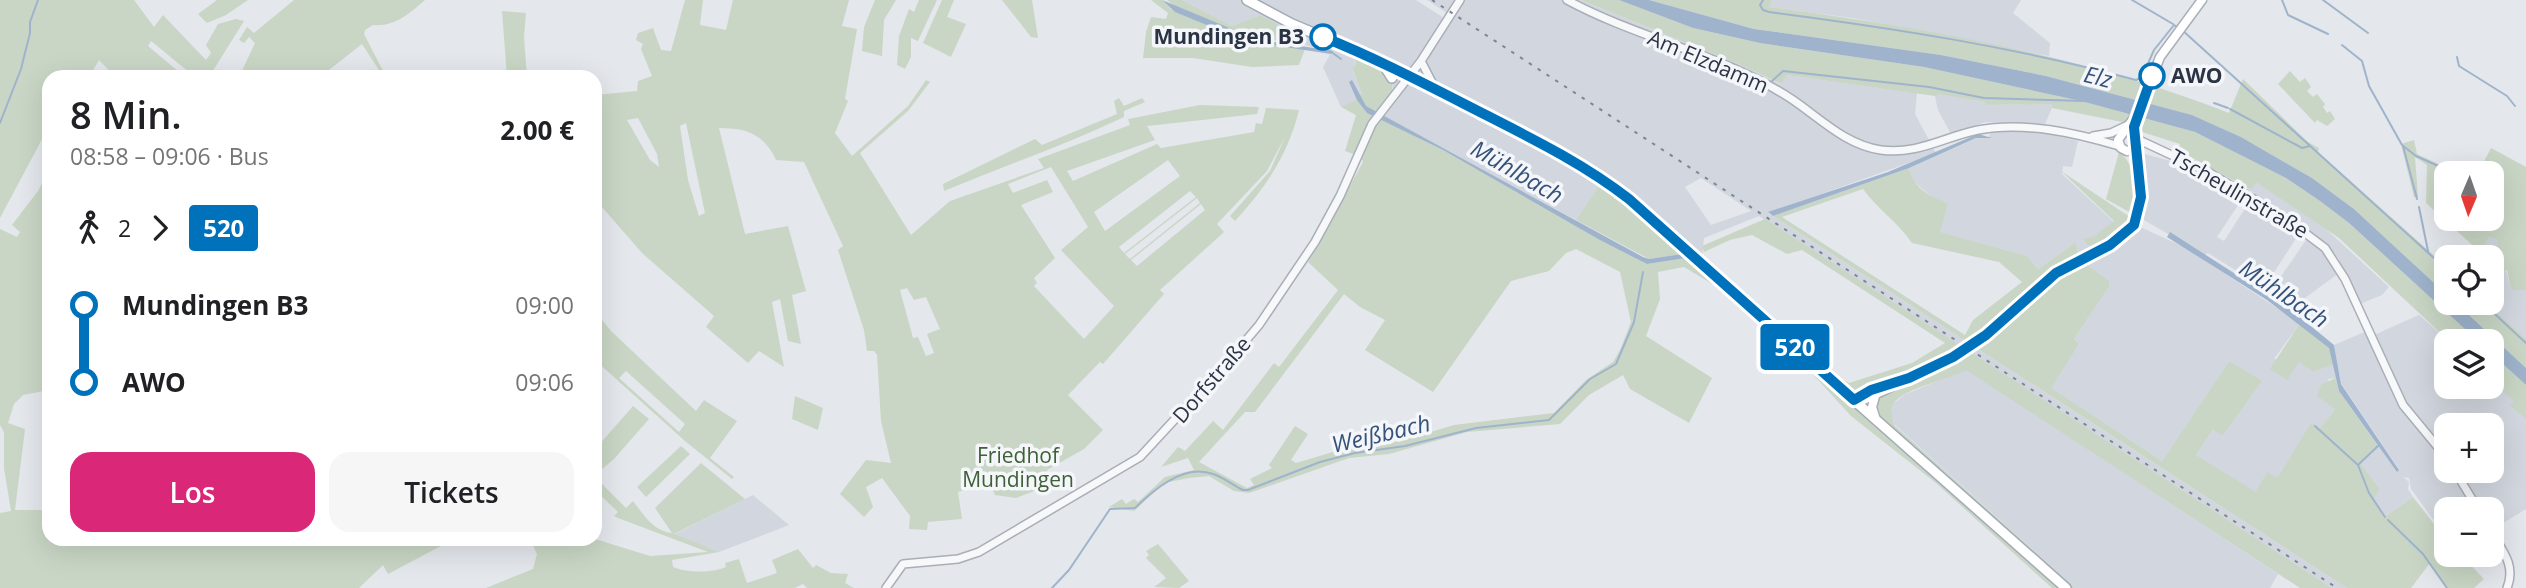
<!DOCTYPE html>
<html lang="de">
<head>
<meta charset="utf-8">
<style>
	body { margin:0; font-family:"Open Sans",sans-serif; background:#f6f6f6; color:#202124; height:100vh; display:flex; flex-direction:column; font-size:26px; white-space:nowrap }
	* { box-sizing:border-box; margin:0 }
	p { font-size:23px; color:#757577 }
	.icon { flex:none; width:38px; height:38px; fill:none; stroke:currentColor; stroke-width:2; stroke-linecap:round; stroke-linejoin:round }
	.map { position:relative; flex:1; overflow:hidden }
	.sheet { position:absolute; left:42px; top:70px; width:560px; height:476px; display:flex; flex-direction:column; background:#fff; border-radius:21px; box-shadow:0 7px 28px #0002 }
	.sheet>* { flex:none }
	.badge { padding:0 14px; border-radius:5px; font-size:24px; line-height:46px }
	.needle { width:46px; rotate:182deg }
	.tools { position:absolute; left:2434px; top:161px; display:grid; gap:14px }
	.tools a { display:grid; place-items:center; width:70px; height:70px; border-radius:14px; background:#fff; box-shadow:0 7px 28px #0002; font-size:35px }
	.map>.badge { position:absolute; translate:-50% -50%; box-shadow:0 0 0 4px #fff }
	.legs { display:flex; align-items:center; gap:10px; height:77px; padding:0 28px; font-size:23px }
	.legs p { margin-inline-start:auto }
	.summary { display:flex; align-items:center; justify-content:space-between; height:119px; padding:0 28px }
	h1 { font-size:38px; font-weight:600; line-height:52px }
	.primary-button { display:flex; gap:14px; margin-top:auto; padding:14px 28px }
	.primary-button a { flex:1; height:80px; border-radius:21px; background:#db2777; color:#fff; font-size:28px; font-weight:600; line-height:80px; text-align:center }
	.primary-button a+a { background:#f6f6f6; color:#202124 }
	ul { padding:0 28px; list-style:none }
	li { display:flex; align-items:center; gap:24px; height:77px; font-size:26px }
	li i { display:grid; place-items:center; width:10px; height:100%; margin:0 9px; background:currentColor }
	li i::after { content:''; width:18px; height:18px; margin:-9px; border:5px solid; border-radius:50%; background:#fff }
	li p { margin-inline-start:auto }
	li:first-child i { background:linear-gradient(#0000 50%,currentColor 0) }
	li:last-child i { background:linear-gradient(currentColor 50%,#0000 0) }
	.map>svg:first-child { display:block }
</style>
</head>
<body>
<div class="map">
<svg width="2526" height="588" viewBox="0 0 2526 588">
	<rect width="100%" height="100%" fill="#e4e7ec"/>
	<path fill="#d2d6de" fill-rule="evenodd" d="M1182,0H1416L1444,18L1447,13L1427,0H1581L1743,66L1780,84L1786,75L1917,93L1915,114L1936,153L1768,213L2347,588H2332L1759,216L1704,238L1702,257L1713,267L1706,275L1601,184L1576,220L1378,113L1393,89L1392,80L1353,60L1356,64L1352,69L1362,94L1357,100L1341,107L1323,67L1332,51L1300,44V36L1260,15L1232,26ZM1701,178L1751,211L1711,225L1685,187Z
		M1772,0H2021L2013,13L2050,43L2049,56L1853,18L1769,7Z
		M1940,93L1985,102L1986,105L2051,104L2052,108L2045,124L1985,122L1951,134L1938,110L1935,96Z
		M1993,130L2041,132L2078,141L2072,167L2063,166L2062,174L2114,222L2093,238L2082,240L2086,244L2097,247L2106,242L2124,227L2130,217L2139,222L2138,226L2184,247L2300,323L2274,359L2299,361L2314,372L2334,364L2336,378L2328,379L2335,409L2320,428L2311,424L2277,478L2256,493L2196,455L2214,429L2223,436L2261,382L2229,361L2162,461L2050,388L2079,344L2074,339L2109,287L2106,279L2086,264L2078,254L2076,242L2038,269L2027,256L1939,232L1948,203L1934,199L1911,179L1909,168L1977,138H1988Z
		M2141,153L2182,164L2240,197V202L2217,237L2224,241L2255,193L2234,180L2255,181L2315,219L2389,287L2382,295L2360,304L2338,258L2325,242L2304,226L2264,288L2208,253L2205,255L2142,219L2146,194Z
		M2489,237L2498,240L2511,290H2526V339L2487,303H2492V257H2473Z
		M2306,240L2324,252L2339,273L2290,309L2271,291Z
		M2419,315L2449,341L2446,387H2492V381L2515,401L2510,406L2526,419V509L2495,528L2492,523V509H2482L2475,499L2461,509H2446V519L2438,526L2411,489L2409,478L2403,477L2409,482L2408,489L2413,497L2385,517L2372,499L2380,489L2360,463L2378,446L2397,471L2399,469L2341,383L2334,345L2367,331L2374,335ZM2446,425H2492V471H2446Z
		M1966,369L2278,574L2270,588H2075L1894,424L1891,412L1893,404L1904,395Z
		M753,495L789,525L719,552L673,535Z"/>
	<path fill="#c9d6c5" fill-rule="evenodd" d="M0,0H134L154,27L163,15L206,60L211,53L206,45L218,24L236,19L244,21L209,77H195L151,41L148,46L185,77H115L99,60L89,77H49V126L0,218Z
		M217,0H248L226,15L207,23L198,14Z
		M294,0H425C409,14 394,27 373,25L365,30L364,34L383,71L379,70L362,44L320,77H239L255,43L249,37L244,43L239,40L247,27L254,33Z
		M685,0H703L700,25L726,30L733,0H849L842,26L857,29L845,99L848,101L835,133L852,156L908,106L926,80L930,82L908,111L860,153L911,235L950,201L1044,168L1038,159L1130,125L1128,119L1200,105L1259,107L1257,114L1147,126L1155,140L1067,171L1073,181L1157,144L1161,148L1254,132L1256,123L1262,124L1266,108L1299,110C1288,155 1266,187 1235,221L1230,216L1270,171L1285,137L1267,171L1217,224L1224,232L1160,290L1164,294L1103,364L1100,362L1068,395L1103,430L1084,449L1047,470L1052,484L1016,498L995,495L990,482L958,492L962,519L928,522L927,530L909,529L910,516L882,478L866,487L873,507L864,517L840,494L866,460L891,463L881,421L877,355L874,351H867L864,330L838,250L843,246L804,162L776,160C764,134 747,128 719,128L745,234L788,226L806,291L792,295L801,344L788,341L780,299L772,302L784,367L759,351L748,363L706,327L714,316L642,253L595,199V95L637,91L638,81L652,76L641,49L643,44L636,40L638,33L653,28L661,50L671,51ZM638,118L657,154L659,167L650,160L627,120ZM686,123L705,213L699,216L688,180L680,126ZM1168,160L1180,176L1105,231L1094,212ZM1051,167L1088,227L1061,250L1114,306L1084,339L1034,286L1037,283L1034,278L1055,258L1021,205L1053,192L1047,180L1013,193L1008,184ZM1190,191L1196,197L1124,253L1119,247ZM1197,198L1200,203L1130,259L1125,254ZM1201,204L1205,210L1137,266L1131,260ZM907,288L914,300L926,297L940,329L927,334L934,353L926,356L918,337L913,338L900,290Z
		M875,0H896L884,20L882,56L862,51L864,27Z
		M919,0H937L918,41L911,38V57L905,69L897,65L899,36L909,9L914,12Z
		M942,0H954L947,17L966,24L951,57L923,43Z
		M1002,0H1032L1038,38L1031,37Z
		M1151,0H1162L1171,9L1254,43L1305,49L1299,65L1252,67L1193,58H1143L1146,32L1151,17L1166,19L1168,13Z
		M1167,0H1182L1232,26L1260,15L1300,36V44C1264,40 1241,33 1207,20C1193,14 1178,11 1167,0Z
		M1581,0H1619L1693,28L1760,43L1924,67L2081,101L2195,132L2286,178L2320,201L2349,223L2478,341H2449L2339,238L2256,182L2251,190L2178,150L2180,144L2142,132L2127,123L2052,108L2051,104L1986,105L1985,102L1940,94L1935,96L1787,75L1781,84L1743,66Z
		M1649,0H1772L1769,7C1925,27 2082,56 2229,113L2243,79L2308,142L2319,148L2318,152L2446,266V294L2354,209L2312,178L2241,137L2192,115L2046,76L1941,55L1754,29Z
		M502,11L526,13L524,37L527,77H507Z
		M1354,57C1368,63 1400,72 1391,93C1388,101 1380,109 1376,117L1443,150L1647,264L1686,258L1732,295L2059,588H2052L1936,483L1851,416L1809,370L1714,285L1684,267L1658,272L1660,299L1646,336L1712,378L1689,423L1630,389L1623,375L1589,395L1560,424L1467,432L1389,454L1349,458L1249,493L1234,491L1209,476L1189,478L1164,483L1134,511L1109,507L1122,499L1126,504L1134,499L1138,502L1165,477L1194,470L1188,458L1161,467L1178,447L1185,451L1213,421L1223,430L1274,363L1279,367L1338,290L1308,262L1363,162L1361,157L1345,151L1356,115L1341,107L1356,100L1355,97L1362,94L1352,68L1356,65ZM1576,249L1620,272L1631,322L1620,350L1613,362L1586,380L1554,413L1454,425L1401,441L1346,448L1296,463L1291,460L1308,434L1295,426L1269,465L1272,468L1250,479L1254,485L1247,488L1199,462L1245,412H1255L1344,294L1360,307L1385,320L1365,350L1433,392L1511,281L1549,271L1566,253Z
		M2290,71L2300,82L2305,78L2311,87L2307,91L2313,97L2317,94L2325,104L2323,107L2327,113L2330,111L2335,119L2327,126L2317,120L2315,123L2278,84Z
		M1119,98L1124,106L1142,98L1145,102L1124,111V117C1065,145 1004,166 944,191L943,184L1035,139L1042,145L1117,114L1114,101Z
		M2414,140L2417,154L2457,173H2446V219H2492V206L2495,207L2501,196L2492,192V173H2478L2491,148L2526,167V290H2511L2507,270L2500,271L2495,255L2498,240L2489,237L2480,252L2426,203L2427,165L2415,157L2418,197H2414L2401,144Z
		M2119,152C2136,163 2137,195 2131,213L2106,199Z
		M1909,168C1912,187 1931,198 1948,203L1940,232L2027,256L2038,269L2076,242L2078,254L2086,264L2109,281V287L2074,339L2079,344L2051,388L2162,461L2229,361L2262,381L2223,436L2213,430L2196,455L2256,492L2267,472L2277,478L2311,423L2320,428L2335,409L2317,396L2322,384L2336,378L2339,391L2378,446L2360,463L2380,489L2373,499L2385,517L2413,497L2446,539V555H2461L2484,579L2474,588H2447L2430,563L2411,588H2347L1773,216ZM1863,189C1878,210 1898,222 1912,243L1999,262L2022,282L1973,320L1965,335L1782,217Z
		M49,170V390L23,395L14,404L8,423L25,429L15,510H49V539H437L441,546L388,574L383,565L359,588H0V513L11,511L4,468V432L0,425V229L17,237L20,232L12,225L38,191Z
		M2061,171L2130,217L2120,232L2097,247L2087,245L2082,239L2093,237L2114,221Z
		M1601,183L1613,191L1682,254L1649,259L1576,220Z
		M1765,219L1962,347C1942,360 1871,396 1849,391L1739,293L1745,294L1837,377L1849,383L1912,363L1945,343L1802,250L1787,254L1752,235L1730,240L1704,252L1702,246Z
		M2456,303H2487L2526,339V368Z
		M595,311L611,331L696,411L704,400L737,421L710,458L734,477L732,479L685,441L595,360ZM626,371L685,424L679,432L619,378Z
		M2300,323L2329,348L2334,364L2314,372L2299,362L2287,380L2270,369Z
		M1970,352L2332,588H2300L1966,370C1949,379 1903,389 1894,403C1889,410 1893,418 1894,425L2075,588H2068L1878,415L1873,404L1880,394L1918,381Z
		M2492,354L2526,385V419L2510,406L2514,401L2492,381Z
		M795,396L823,408L818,430L792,419Z
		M633,406L649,419L614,459L595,475V444L598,446Z
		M681,446L690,454L646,497L637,487Z
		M701,463L745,499L674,534L719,552L672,560L673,567C687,573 713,573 726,567L725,563L739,559L747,583L777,573L772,560L798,549L813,568L816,565L831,573L848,574L845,583L854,588H807L803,584L795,588H486L533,569L537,554L530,539H595L650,556L708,552L618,518L614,516L618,512L595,490V477L626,508L633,501C644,515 653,531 672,533L655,508Z
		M1158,544L1189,581L1179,588L1154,587L1166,578L1146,558L1149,555L1146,551Z"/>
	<path fill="#9fb4cc" d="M1162,0L1256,39L1333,51L1331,54L1246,41L1175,12Z
		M1619,0H1649L1754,29L1941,55L2046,76L2192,115L2241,137L2312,178L2354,209L2446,294V303H2456L2526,368V385L2492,354V341H2478L2349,223L2320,201L2286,178L2195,132L2081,101L1924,67L1760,43L1693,28Z
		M1352,80L1366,106L1643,257L1649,259L1682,254L1686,258L1647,264L1600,240L1443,150L1367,113L1357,100L1349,82Z
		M1978,134L1992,138H1976L1909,168L1773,216L1768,212L1888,172Z
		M2170,232L2290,309L2334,345L2341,384L2399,470L2397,472L2339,391L2329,348L2267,300L2167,237Z"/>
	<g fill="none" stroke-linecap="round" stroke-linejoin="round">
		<path stroke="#9fb4cc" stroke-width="2" d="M1763,0L1760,5L1763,10L1769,12C1893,28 2015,47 2136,80L2142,77L2154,50L2174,25L2177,27
			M2132,0L2173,24
			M2282,0L2288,15L2328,34
			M2323,0L2368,33
			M2182,30L2446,269
			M2342,45L2362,61L2369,86L2402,145L2416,156L2454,173
			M1330,51L1341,59
			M2457,57L2459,66L2507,96L2515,106
			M1772,81L1783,71L1929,87L1984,98L2084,101
			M2214,103L2228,108
			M2230,109L2302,148L2310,146
			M0,123L21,69L30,33V22L38,0
			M2403,146L2417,199
			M2419,207L2428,251
			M2483,303L2526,343
			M2315,426L2358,465L2369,493L2385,517
			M2358,465L2379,445
			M2388,520L2423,554L2447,588
			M1052,588L1069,570L1110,509L1135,508C1153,490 1185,463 1213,474C1223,477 1233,485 1243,490H1248L1320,462L1355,453L1405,446L1476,428L1549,420L1590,379L1616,364L1634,322L1643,272"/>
		<g stroke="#a9aeb7" stroke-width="10">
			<path id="tertiary" d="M1567,0C1639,39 1722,54 1790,98C1819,117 1845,145 1881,150C1917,155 1944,137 1978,130C2024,121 2076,133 2119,146
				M1421,61L1435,88
				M2093,136L2111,133L2128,125
				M2137,139L2210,173L2284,217L2325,248L2345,279L2403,405L2446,457
				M2455,471L2478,509
				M2492,533C2503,551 2516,566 2507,588
				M886,588L903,564L958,559L979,552L1140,457L1226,364L1259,325L1315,242L1340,196L1372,124L1421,61L1460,0"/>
		</g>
		<g stroke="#a9aeb7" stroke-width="11">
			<path id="secondary" d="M2134,134L2138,113L2160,57L2202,0
				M2127,151L2121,148L2118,140L2136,115
				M1986,335L2056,273L2110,245L2134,225L2141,197L2134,148
				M1876,393L1872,407L1876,420
				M1854,400H1864L1953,357"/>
		</g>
		<g stroke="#a3abb8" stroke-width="12">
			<path id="primary" d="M1247,0L1292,24L1392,66L1563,154L1611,185L2066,588
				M1382,62L1392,78"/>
		</g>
		<use href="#tertiary" stroke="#f7f8fa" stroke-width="7"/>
		<use href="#secondary" stroke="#fff" stroke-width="8"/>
		<use href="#primary" stroke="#fff" stroke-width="9"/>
		<path stroke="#7d8696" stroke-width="2" stroke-dasharray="3.5 7" stroke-linecap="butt" d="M1432,0L2337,588"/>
		<g stroke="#a9aeb7" stroke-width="11" stroke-linecap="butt">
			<path id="secondary-bridge" d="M1953,357L1986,335"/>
		</g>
		<use href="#secondary-bridge" stroke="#fff" stroke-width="8"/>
	</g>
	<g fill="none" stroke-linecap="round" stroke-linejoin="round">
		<g stroke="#fff" stroke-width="16">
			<path id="line-1" d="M1323,37C1378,59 1429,86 1482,113C1533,139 1584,164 1629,199L1854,400L1871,390L1909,378L1953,357L1986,335L2056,273L2110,245L2134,225L2141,197L2134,127L2152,76"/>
		</g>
		<use href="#line-1" stroke="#0072bc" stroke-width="10"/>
	</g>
	<g fill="#fff" stroke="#0072bc" stroke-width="3.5">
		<circle cx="1323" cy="37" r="12"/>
		<circle cx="2152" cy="76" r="12"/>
	</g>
	<g text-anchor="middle" stroke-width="7" stroke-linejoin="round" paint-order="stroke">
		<g font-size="21" font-weight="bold" fill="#2b3445" stroke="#f4f6f9" text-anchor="end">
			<text x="1304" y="44">Mundingen B3</text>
			<text x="2171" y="83" text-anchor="start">AWO</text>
		</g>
		<g font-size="21" fill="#2b3445" stroke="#f4f6f9">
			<text transform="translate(1708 62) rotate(23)" y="7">Am Elzdamm</text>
			<text transform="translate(2239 194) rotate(30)" y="7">Tscheulinstraße</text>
			<text transform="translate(1212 380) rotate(-49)" y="7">Dorfstraße</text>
		</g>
		<g font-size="21" fill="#3f6138" stroke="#f4f6f9">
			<text x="1018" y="463">Friedhof<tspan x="1018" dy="24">Mundingen</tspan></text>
		</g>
		<g font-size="23" font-style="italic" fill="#34527a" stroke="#f4f6f9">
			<text transform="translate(2098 77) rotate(14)" y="8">Elz</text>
			<text transform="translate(1517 172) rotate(30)" y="8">Mühlbach</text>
			<text transform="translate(2284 294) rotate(34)" y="8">Mühlbach</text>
			<text transform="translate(1381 434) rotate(-13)" y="8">Weißbach</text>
		</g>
	</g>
</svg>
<div class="tools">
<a><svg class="needle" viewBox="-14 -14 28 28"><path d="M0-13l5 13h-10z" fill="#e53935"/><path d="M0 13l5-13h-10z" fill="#757577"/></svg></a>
<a><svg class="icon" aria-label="locate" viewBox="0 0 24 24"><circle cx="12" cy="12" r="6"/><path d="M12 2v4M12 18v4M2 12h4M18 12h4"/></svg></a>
<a><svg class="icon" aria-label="layers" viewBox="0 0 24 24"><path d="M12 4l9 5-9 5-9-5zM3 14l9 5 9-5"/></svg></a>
<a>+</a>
<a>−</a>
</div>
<b class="badge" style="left:1795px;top:347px;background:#0072bc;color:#fff">520</b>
<section class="sheet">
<div class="summary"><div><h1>8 Min.</h1><p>08:58 – 09:06 · Bus</p></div><b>2.00 €</b></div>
<div class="legs"><svg class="icon" aria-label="walk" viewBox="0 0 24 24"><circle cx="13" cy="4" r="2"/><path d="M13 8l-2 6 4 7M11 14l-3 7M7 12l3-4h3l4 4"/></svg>2<svg class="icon" aria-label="forward" viewBox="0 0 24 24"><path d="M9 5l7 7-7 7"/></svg><b class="badge" style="background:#0072bc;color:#fff">520</b></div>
<ul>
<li><i style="color:#0072bc"></i><b>Mundingen B3</b><p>09:00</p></li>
<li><i style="color:#0072bc"></i><b>AWO</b><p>09:06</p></li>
</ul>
<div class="primary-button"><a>Los</a><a>Tickets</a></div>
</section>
</div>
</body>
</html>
